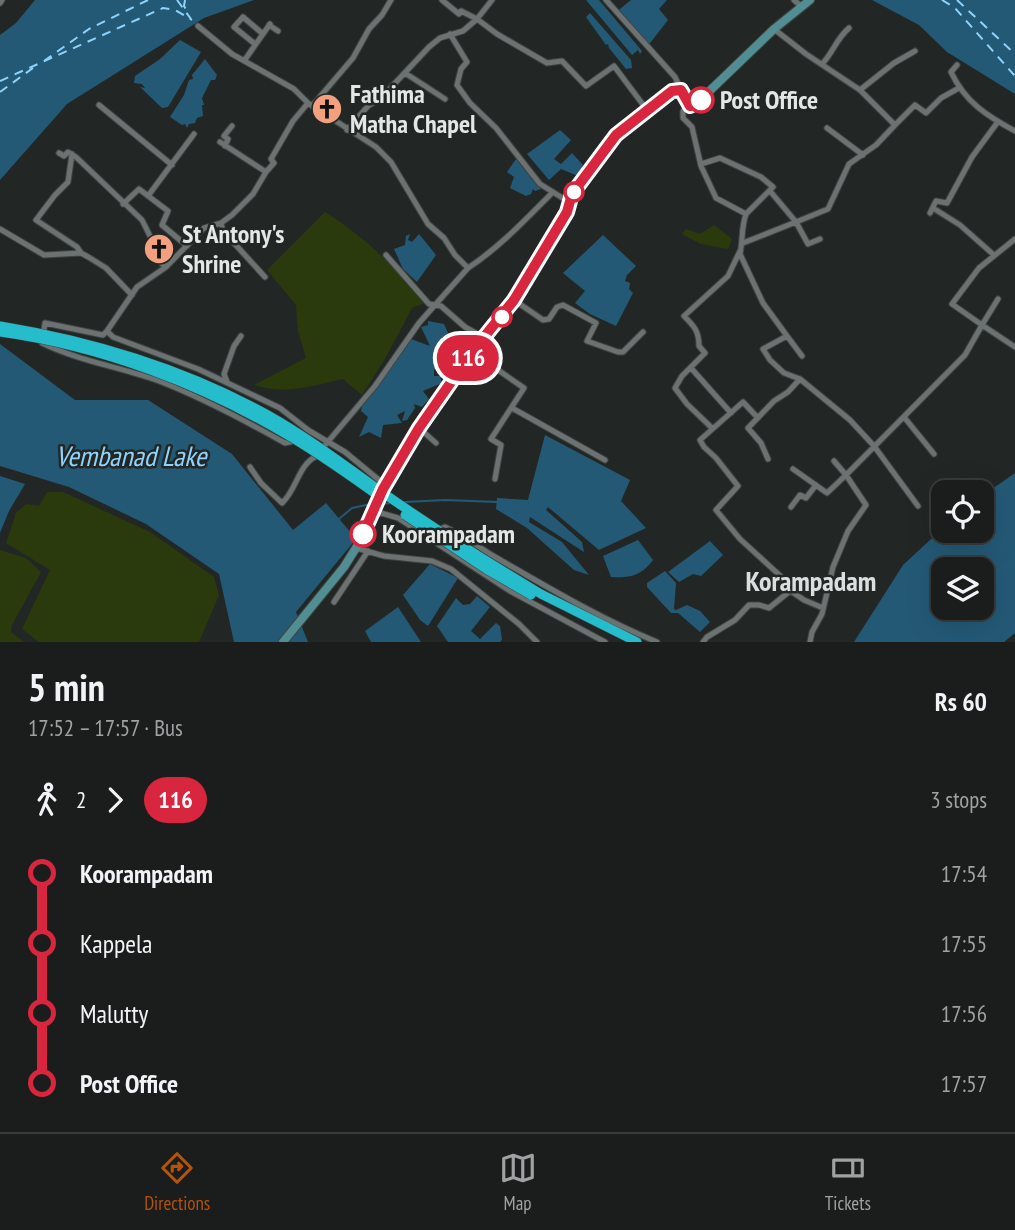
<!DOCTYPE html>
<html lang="en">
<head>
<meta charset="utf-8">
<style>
	body { margin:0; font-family:"PT Sans Narrow",sans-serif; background:#272a29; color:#f1f3f6; height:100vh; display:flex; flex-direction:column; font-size:26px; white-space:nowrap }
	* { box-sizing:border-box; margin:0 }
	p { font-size:23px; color:#9fa2a3 }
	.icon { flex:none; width:38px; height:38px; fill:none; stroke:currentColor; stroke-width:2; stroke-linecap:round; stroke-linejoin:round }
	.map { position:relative; height:642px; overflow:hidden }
	.side { display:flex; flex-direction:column; background:#1a1d1c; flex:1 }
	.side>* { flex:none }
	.badge { padding:0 14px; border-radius:23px; font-size:24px; line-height:46px }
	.fabs { position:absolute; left:931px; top:480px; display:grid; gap:14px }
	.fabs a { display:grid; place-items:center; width:63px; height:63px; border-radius:14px; background:#1a1d1c; box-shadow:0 7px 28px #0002,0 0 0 2px #383b3b; font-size:35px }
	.map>.badge { position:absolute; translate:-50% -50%; box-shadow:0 0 0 4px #fff }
	.legs { display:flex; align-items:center; gap:10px; height:77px; padding:0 28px; font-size:23px }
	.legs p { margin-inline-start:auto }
	.overview { display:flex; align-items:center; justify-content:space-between; height:119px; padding:0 28px }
	h1 { font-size:38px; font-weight:700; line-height:52px }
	ul { padding:0 28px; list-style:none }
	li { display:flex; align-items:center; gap:24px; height:70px; font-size:26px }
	li i { display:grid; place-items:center; width:10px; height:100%; margin:0 9px; background:currentColor }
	li i::after { content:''; width:18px; height:18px; margin:-9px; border:5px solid; border-radius:50%; background:#1a1d1c }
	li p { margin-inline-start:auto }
	li:first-child i { background:linear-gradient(#0000 50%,currentColor 0) }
	li:last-child i { background:linear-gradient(currentColor 50%,#0000 0) }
	.dock { display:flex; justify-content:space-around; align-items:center; height:98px; border-top:2px solid #383b3b; background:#1a1d1c; font-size:19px; color:#9fa2a3 }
	.dock a { display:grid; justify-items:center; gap:4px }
	.dock .on { color:#b45309 }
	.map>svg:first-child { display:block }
</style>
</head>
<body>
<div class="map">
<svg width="1015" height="642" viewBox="0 0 1015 642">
	<rect width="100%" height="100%" fill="#222725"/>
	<path fill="#2b3a0c" d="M325,212C366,238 394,266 425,303L412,308L385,359L362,395L343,379C310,386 286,395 254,385L306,358L298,331L296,305L267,270Z
		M714,225L732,239L728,249L701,244L682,234L686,229L700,234Z
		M47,492H63L150,532L214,577L219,595L199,642H39L22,629L50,570L6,543L16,513L26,504L39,506Z
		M0,550L26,558L41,572L12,625L11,632L24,642H0Z"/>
	<path fill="#245976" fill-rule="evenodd" d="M35,0H254L204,18L67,104L0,180V35L16,23Z
		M586,0H599L642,51L640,54L638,50L632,55Z
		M631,0H667L659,9L668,20L647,47L615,13Z
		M872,0H1015V94L947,52L919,25Z
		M590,13L631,60L632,68L626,69L609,48L608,44L606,45L586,17Z
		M180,40L201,52L168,107L162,108L140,87L145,88L142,84L134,83L135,76L160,59Z
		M205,59L217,75L215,80H211L202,98L204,105H202L203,116L197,118L195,123L189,124L187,128L185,124L182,125L170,117L184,95L189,80L193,79L192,75Z
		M560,130L571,140L554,159L561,164L572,153L583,165L578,176L561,169L549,180L527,154Z
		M516,159L541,189L535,191L533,189L531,194L526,196L510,188L514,177L507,172Z
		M410,234L408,240L412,242L419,234L436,255L417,282L403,269L394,249L405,245L406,236Z
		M603,235L636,266L627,275L625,281L630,283L629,289L633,293L616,326L590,314L575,303L585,291L563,273Z
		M428,321L444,324L450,337H442L444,343L450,339L457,350L453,351L454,358L445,359L434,370V376H440L442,383L423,391L429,399L422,407L414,404L415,408L407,420L402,421L405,411L397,415L402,423L383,425L381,438L369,432L359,437L368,417L361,411L363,402L411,339L430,346L421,327L428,325Z
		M0,344L75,400H148L232,454L293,530L326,503L356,539L296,612L308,642H234L219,574L146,524L69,487L0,466Z
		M545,435L630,480L621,501L646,528L599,550L548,507L546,510L582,542L584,552L530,517L529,522L562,542L589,575L574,570L527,528L496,509L497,498L528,500Z
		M1015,473V633L1004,642H854L903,565L943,528V530H982V496ZM943,569H982V607H943Z
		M0,476L25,484L9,511L0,533Z
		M638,540L653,560C641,576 630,578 611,577L603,556Z
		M710,541L723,555L701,576L693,574L679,582L668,572Z
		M430,564L458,578L428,626L420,620L403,595Z
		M665,571L676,583L674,609L676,610L687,605L700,611L710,622L700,632L678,613H671L647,587V583Z
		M477,596L490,607L471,631L480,639L496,623L500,626L502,640L500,642H448L437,626L456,598L463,605L470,604Z
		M398,607L421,642H371L365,631Z"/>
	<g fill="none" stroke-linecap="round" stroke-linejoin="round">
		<path stroke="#245976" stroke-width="2" d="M405,502L445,500L497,502
			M380,504L392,503
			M339,519L352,508L371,504"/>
		<path stroke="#8ed3fd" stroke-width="2" stroke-dasharray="9 7" stroke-linecap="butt" d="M177,0L191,19
			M185,0L184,6L188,13
			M942,0L955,8L1015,76
			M957,0L1015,54
			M44,61L89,29L148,0
			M0,81L163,8L175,10L192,20
			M0,92L33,68"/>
		<g stroke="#3f4443" stroke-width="7">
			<path id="minor" d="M442,0L459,14L461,11L477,19L497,34L547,63L562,61L586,86L614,66L647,110
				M606,0L675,77L681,90
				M794,0L801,6
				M0,3L2,0
				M269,25L278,31
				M198,26L232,54L294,89L308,103L376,147L391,162L428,224L444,238L455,255L468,268C500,247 526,219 553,192
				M450,34L467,62L461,69L457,85L470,103L496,128L540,184L569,202
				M255,44L234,27L243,17L263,34
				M244,61L270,24
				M822,64C833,53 836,39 849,28
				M957,65L951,72C965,102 987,116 1015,131
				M405,73L445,99
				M860,90L894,63L915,51
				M308,103L293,121L271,159L274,163L266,172L253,194L232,215L221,223L204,228L166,267L137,287L107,331L113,337L198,369L280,408L308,430L345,452L385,485
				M99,105L172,165
				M312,106L353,58L369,29L382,15L391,0
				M690,106L683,111V118L692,127L701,166L716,198L746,214C741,228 743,240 740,254L763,303L787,336L763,349L770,360L784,373L800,379L850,420L874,446L918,506
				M895,125L915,105L926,113L941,98L959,88
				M827,128L863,155
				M347,130L368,106L382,97L429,47L440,38L463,31L477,19L492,0
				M220,142L266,172
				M225,146L228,139L224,136L232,126
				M59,153L64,156L68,152L76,157L142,220L154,244L150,253L166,267
				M72,154L68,182L55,195L36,220L77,247L81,253
				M701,164L720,158L761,177L773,187L746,214
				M770,191L796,222L828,209L849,164L876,145L895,125L860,90L806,54L774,29
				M148,196L194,134
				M123,204L139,189L168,211L162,225L187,246
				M933,208L960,225L994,255
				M930,213L936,201L947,203L972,157L997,123
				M221,223L223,231L265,277
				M0,229L44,255L81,253L90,258L106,268L132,295
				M743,243L796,222L808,244L820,239
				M386,255L429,304L441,306L465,327L483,337
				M998,299L982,325L1015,347
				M514,300L543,320L549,319L557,307L563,305L596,323L587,341L618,352H623L643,332
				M107,331L103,335L45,323L42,343C79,361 120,367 159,381C203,398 244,420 285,443L294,441
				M787,336L802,356
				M472,352L524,388L491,439L501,445L495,479
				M691,368L731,413
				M227,382L224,374L234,346L241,336
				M512,408L605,460
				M904,417L934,454
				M758,418L743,402L700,440L704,447L716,458L738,486L716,510L740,539L787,582L785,587L804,600L823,608
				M419,428L436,443
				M712,428L687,404L675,388L682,376L705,353L699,346C699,331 694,326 684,316L728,276L740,251
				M768,459L761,443L748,428L774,401L788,392L800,379
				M250,467L261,483L282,503C296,491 298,466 315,457L375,386L419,323L468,268
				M793,469L827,493L846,475L834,461
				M791,507L800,495L806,498L816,485
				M371,516L381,513L398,518L510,591L605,642
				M438,530L445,527C464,535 479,548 497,558C549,588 601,619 657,642
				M356,548L384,556L432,561L451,569L519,624L537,642
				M334,602L368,551
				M703,642L707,637L735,620L749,605H759L769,608L790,591
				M810,642L812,632L822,614L833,567L848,531L866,505L846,475L965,355L982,325L952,304L979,268L1015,239"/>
		</g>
		<g stroke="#3f4443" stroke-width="10">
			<path id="secondary" d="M283,642L344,567L361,540L383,489L419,428L472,352L514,300L567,212L572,194L616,135L672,91L681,90L690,106L696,104L774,29L810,0"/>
		</g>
		<g stroke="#3f4443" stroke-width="10">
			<path id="trunk" d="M541,594L637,642"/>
		</g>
		<use href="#minor" stroke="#6c7271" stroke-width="5"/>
		<use href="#secondary" stroke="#518e93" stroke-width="8"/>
		<use href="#trunk" stroke="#25bccc" stroke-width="9"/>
		<g stroke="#3f4443" stroke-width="10" stroke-linecap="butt">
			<path id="trunk-bridge" d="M0,326C91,341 184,369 266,414C309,438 348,468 389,497C438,531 489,563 541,594
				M0,332C101,346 202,384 289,436C318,453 346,473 373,492
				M405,515L486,569L531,595"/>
		</g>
		<use href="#trunk-bridge" stroke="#25bccc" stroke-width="9"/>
	</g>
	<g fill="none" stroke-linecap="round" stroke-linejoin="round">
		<g stroke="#fff" stroke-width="16">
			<path id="line-1" d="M363,534L383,489L419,428L472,352L514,300L567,212L572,194L616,135L672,91L681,90L690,106L701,100"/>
		</g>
		<use href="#line-1" stroke="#d7263d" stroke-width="10"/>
	</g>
	<defs>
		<g id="church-disc" transform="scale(1.575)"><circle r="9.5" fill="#f2a07f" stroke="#222725"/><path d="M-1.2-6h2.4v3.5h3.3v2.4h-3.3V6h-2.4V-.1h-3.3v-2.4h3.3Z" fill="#111"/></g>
	</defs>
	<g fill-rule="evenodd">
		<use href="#church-disc" x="327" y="109"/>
		<use href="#church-disc" x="159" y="249"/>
	</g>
	<g fill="#fff" stroke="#d7263d" stroke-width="3.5">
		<circle cx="701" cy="100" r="12"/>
		<circle cx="574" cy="192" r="9"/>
		<circle cx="502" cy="317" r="9"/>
		<circle cx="363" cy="534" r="12"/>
	</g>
	<g text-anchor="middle" stroke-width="5" stroke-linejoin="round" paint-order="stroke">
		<g font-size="26" font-weight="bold" fill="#e3e7e6" stroke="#222725" text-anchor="start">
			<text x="350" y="103">Fathima<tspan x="350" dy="30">Matha Chapel</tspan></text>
			<text x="182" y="243">St Antony's<tspan x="182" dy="30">Shrine</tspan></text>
		</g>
		<g font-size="26" font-weight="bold" fill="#e3e7e6" stroke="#222725" text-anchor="start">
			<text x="720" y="109">Post Office</text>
			<text x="382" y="543">Koorampadam</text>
		</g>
		<g font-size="28" font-style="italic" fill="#8ed3fd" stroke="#222725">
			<text x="131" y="466">Vembanad Lake</text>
		</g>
		<g font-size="28" font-weight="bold" fill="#dae0df" stroke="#222725">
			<text x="811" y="591">Korampadam</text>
		</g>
	</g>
</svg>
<div class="fabs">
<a><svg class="icon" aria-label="locate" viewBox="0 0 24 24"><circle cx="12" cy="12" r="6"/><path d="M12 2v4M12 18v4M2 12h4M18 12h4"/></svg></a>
<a><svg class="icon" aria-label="layers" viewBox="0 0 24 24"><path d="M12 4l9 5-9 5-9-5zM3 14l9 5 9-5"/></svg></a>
</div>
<b class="badge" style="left:468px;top:358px;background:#d7263d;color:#fff">116</b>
</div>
<section class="side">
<div class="overview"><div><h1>5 min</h1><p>17:52 – 17:57 · Bus</p></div><b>Rs 60</b></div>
<div class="legs"><svg class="icon" aria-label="walk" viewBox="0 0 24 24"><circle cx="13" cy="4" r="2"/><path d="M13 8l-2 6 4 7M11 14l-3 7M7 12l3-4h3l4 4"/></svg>2<svg class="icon" aria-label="forward" viewBox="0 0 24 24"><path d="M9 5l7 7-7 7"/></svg><b class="badge" style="background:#d7263d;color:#fff">116</b><p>3 stops</p></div>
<ul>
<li><i style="color:#d7263d"></i><b>Koorampadam</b><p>17:54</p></li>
<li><i style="color:#d7263d"></i><span>Kappela</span><p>17:55</p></li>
<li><i style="color:#d7263d"></i><span>Malutty</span><p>17:56</p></li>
<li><i style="color:#d7263d"></i><b>Post Office</b><p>17:57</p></li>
</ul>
</section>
<nav class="dock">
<a class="on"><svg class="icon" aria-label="directions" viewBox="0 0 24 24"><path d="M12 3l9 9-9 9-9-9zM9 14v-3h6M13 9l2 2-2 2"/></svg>Directions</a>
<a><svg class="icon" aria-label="map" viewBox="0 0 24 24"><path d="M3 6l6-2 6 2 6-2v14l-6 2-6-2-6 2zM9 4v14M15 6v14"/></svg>Map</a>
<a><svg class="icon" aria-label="tickets" viewBox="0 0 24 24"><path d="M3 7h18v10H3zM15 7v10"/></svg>Tickets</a>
</nav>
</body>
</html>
